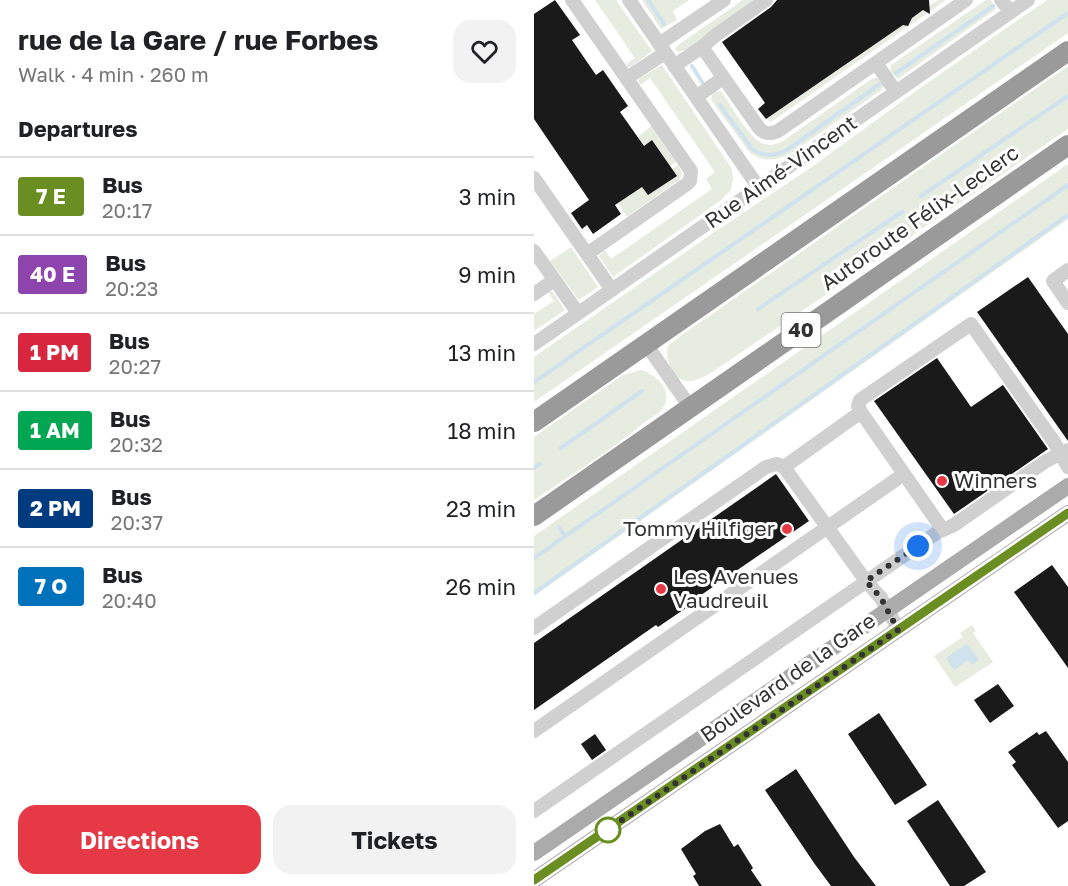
<!DOCTYPE html>
<html lang="en">
<head>
<meta charset="utf-8">
<style>
	body { margin:0; font-family:"Golos Text",sans-serif; background:#f2f2f2; color:#202124; height:100vh; display:flex; flex-direction:column; font-size:22px; white-space:nowrap }
	* { box-sizing:border-box; margin:0 }
	p { font-size:20px; color:#757577 }
	.icon { flex:none; width:33px; height:33px; fill:none; stroke:currentColor; stroke-width:2; stroke-linecap:round; stroke-linejoin:round }
	.map { position:relative; flex:1; overflow:hidden }
	.side { display:flex; flex-direction:column; background:#fff; width:534px }
	.side>* { flex:none }
	.badge { padding:0 12px; border-radius:4px; font-size:21px; line-height:39px }
	.you { position:absolute; width:30px; height:30px; margin:-15px; border:4px solid #fff; border-radius:50%; background:#1a73e8; box-shadow:0 0 0 9px #1a73e833 }
	.map>.badge { position:absolute; translate:-50% -50%; box-shadow:0 0 0 3px #fff }
	h2 { padding:0 18px; font-size:22px; line-height:54px }
	.round { display:grid; place-items:center; flex:none; width:63px; height:63px; border-radius:18px; background:#f2f2f2 }
	.summary { display:flex; align-items:center; justify-content:space-between; height:102px; padding:0 18px }
	h1 { font-size:28px; font-weight:700; line-height:45px }
	.button { display:flex; gap:12px; margin-top:auto; padding:12px 18px }
	.button a { flex:1; height:69px; border-radius:18px; background:#e63946; color:#fff; font-size:24px; font-weight:700; line-height:69px; text-align:center }
	.button a+a { background:#f2f2f2; color:#202124 }
	ul { padding:0; list-style:none }
	li { display:flex; align-items:center; gap:18px; height:78px; padding:0 18px; border-top:2px solid #e0e0e0 }
	li div { flex:1 }
	li b { display:block; font-size:22px }
	li em { font-style:normal }
	li .badge { min-width:66px; font-weight:700; text-align:center }
	main { display:flex; flex:1; min-height:0 }
	.map>svg:first-child { display:block }
</style>
</head>
<body>
<main>
<section class="side">
<div class="summary"><div><h1>rue de la Gare / rue Forbes</h1><p>Walk · 4 min · 260 m</p></div><a class="round"><svg class="icon" aria-label="heart" viewBox="0 0 24 24"><path d="M12 20l-8-8c-3-5 5-10 8-4 3-6 11-1 8 4z"/></svg></a></div>
<h2>Departures</h2>
<ul>
<li><span class="badge" style="background:#6b8e23;color:#fff">7 E</span><div><b>Bus</b><p>20:17</p></div><em>3 min</em></li>
<li><span class="badge" style="background:#8e44ad;color:#fff">40 E</span><div><b>Bus</b><p>20:23</p></div><em>9 min</em></li>
<li><span class="badge" style="background:#d7263d;color:#fff">1 PM</span><div><b>Bus</b><p>20:27</p></div><em>13 min</em></li>
<li><span class="badge" style="background:#00a651;color:#fff">1 AM</span><div><b>Bus</b><p>20:32</p></div><em>18 min</em></li>
<li><span class="badge" style="background:#003b80;color:#fff">2 PM</span><div><b>Bus</b><p>20:37</p></div><em>23 min</em></li>
<li><span class="badge" style="background:#0072bc;color:#fff">7 O</span><div><b>Bus</b><p>20:40</p></div><em>26 min</em></li>
</ul>
<div class="button"><a>Directions</a><a>Tickets</a></div>
</section>
<div class="map">
<svg width="534" height="886" viewBox="0 0 534 886">
	<rect width="100%" height="100%" fill="#fff"/>
	<path fill="#e6ecdf" d="M61,0H82L118,51L97,67H94L92,64L101,58Z
		M108,0H155L139,11L143,20L127,29Z
		M209,0H223L166,40L158,48L144,52L141,49L144,45Z
		M404,0H412L237,122L232,119L376,19L389,11H395V6Z
		M452,0H457L462,9L364,79L357,72V65Z
		M513,0H534V33L0,402V357L179,233L275,169L389,86Z
		M128,65L198,169L199,179L197,190L186,201L79,277L65,256L71,250L77,259L178,189L172,179L181,172L116,78L106,85L105,82V79Z
		M534,66V129L180,371C164,380 150,389 138,370C134,361 132,355 134,346L145,337Z
		M339,78H344L350,86L349,89L256,154C241,161 229,162 216,153L177,100L178,93L187,91C196,104 215,139 230,144C237,146 243,144 249,141Z
		M117,126L142,162L136,166L119,141L110,146L104,137Z
		M534,164V219L0,596V536Z
		M144,165L148,173L146,179L93,217L84,203L108,187L114,195L142,176L138,169Z
		M37,247L64,287L45,300L16,261Z
		M18,291L31,310L0,331V314L20,301L14,292Z
		M107,370C122,374 140,390 129,408C126,413 117,418 111,422C76,451 37,475 0,500V437L89,375Z
		M438,625L442,631L439,633L459,662L421,687L400,656L429,637L426,633Z"/>
	<path fill="#cfe2ee" d="M433,644L445,660L438,665L434,660L420,670L412,658Z"/>
	<g fill="none" stroke-linecap="round" stroke-linejoin="round">
		<path stroke="#cfe2ee" stroke-width="4" d="M114,0L130,24
			M158,66L168,82
			M362,73L459,6
			M186,105L218,149C229,157 241,156 253,150L346,84
			M387,196L534,96
			M224,309L368,212
			M0,382L534,13
			M27,448L108,391
			M0,468L6,464
			M25,527L31,536
			M0,558L534,185
			M0,593L534,215"/>
	</g>
	<path fill="#1a1a1a" d="M21,0L46,35L38,40L62,75L69,70L94,106L86,112L110,146L118,140L143,176L114,195L108,187L81,205L87,214L59,234L53,225L48,229L37,213L55,200L0,119V14Z
		M243,0H395L396,14L389,10L378,18L374,26L369,25L232,119L224,109L231,103L188,42L237,7Z
		M494,277L534,334V441L443,312Z
		M403,358L437,407L469,385L514,449L420,514L340,401Z
		M242,474L275,521L154,604L155,606L124,627L122,625L0,710V643Z
		M518,565L534,587V668L480,592Z
		M464,684L480,706L456,723L440,700Z
		M345,713L393,785L361,805L314,734Z
		M512,731L534,762V821L524,828L478,765L482,762L474,752L503,732L505,735Z
		M61,734L72,750L58,760L47,744Z
		M262,769L320,857L342,886H297L280,863L231,790Z
		M404,800L452,872L430,886H416L373,821Z
		M186,824L200,847L204,844L219,868L217,870L228,886H165L159,876L162,874L147,849L171,831Z"/>
	<g fill="none" stroke-linecap="round" stroke-linejoin="round">
		<path stroke="#d0d0d0" stroke-width="14" d="M38,0L157,171L156,181L153,184L53,254
			M95,0L225,188
			M467,0L477,12
			M125,44L190,0
			M168,47L182,35L232,0
			M342,63L362,92
			M140,66L168,47L225,128C231,135 237,134 244,131L432,0
			M93,78L131,53
			M162,97L189,78
			M0,178L78,290
			M0,251L44,313
			M534,270L519,281L534,303
			M0,294L20,280
			M0,344L494,0
			M112,344L156,407
			M327,412L324,406L326,400L437,324L520,442L534,467
			M0,628L232,467L243,464L250,467
			M365,630L347,598L332,581L250,467L327,412L409,530
			M0,731L370,474
			M0,811L404,532L420,525L512,461L534,450"/>
		<path stroke="#ababab" stroke-width="16" d="M0,853L534,486
			M0,880L534,513"/>
		<path stroke="#9a9a9a" stroke-width="20" d="M0,422L534,51
			M0,516L534,145"/>
	</g>
	<g fill="none" stroke-linecap="round" stroke-linejoin="round">
		<g stroke="#fff" stroke-width="14">
			<path id="line" d="M0,880L534,513"/>
		</g>
		<use href="#line" stroke="#6b8e23" stroke-width="9"/>
		<path stroke="#333" stroke-width="6" stroke-dasharray="0 10.8" d="M74,830L72,831L364,630L347,598L332,581L384,546"/>
	</g>
	<g fill="#e63946" stroke="#fff" stroke-width="2">
		<circle cx="408" cy="481" r="6"/>
		<circle cx="253" cy="529" r="6"/>
		<circle cx="127" cy="589" r="6"/>
	</g>
	<circle fill="#fff" stroke="#6b8e23" stroke-width="3" cx="74" cy="830" r="12"/>
	<g text-anchor="middle" stroke-width="6" stroke-linejoin="round" paint-order="stroke">
		<rect fill="#fff" stroke="#707070" stroke-width="1.5" x="247.5" y="313" width="39" height="34" rx="4.5"/>
		<g font-size="20" font-weight="bold" fill="#333">
			<text x="267" y="337">40</text>
		</g>
		<g font-size="21" fill="#333" stroke="#fff">
			<text transform="translate(247 172) rotate(-35)" y="7">Rue Aimé-Vincent</text>
			<text transform="translate(386 218) rotate(-35)" y="7">Autoroute Félix-Leclerc</text>
			<text transform="translate(254 678) rotate(-35)" y="7">Boulevard de la Gare</text>
		</g>
		<g font-size="21" fill="#333" stroke="#fff" text-anchor="start">
			<text x="420" y="488">Winners</text>
			<text x="241" y="536" text-anchor="end">Tommy Hilfiger</text>
			<text x="139" y="584">Les Avenues<tspan x="139" dy="24">Vaudreuil</tspan></text>
		</g>
	</g>
</svg>
<div class="you" style="left:384px;top:546px"></div>
</div>
</main>
</body>
</html>
